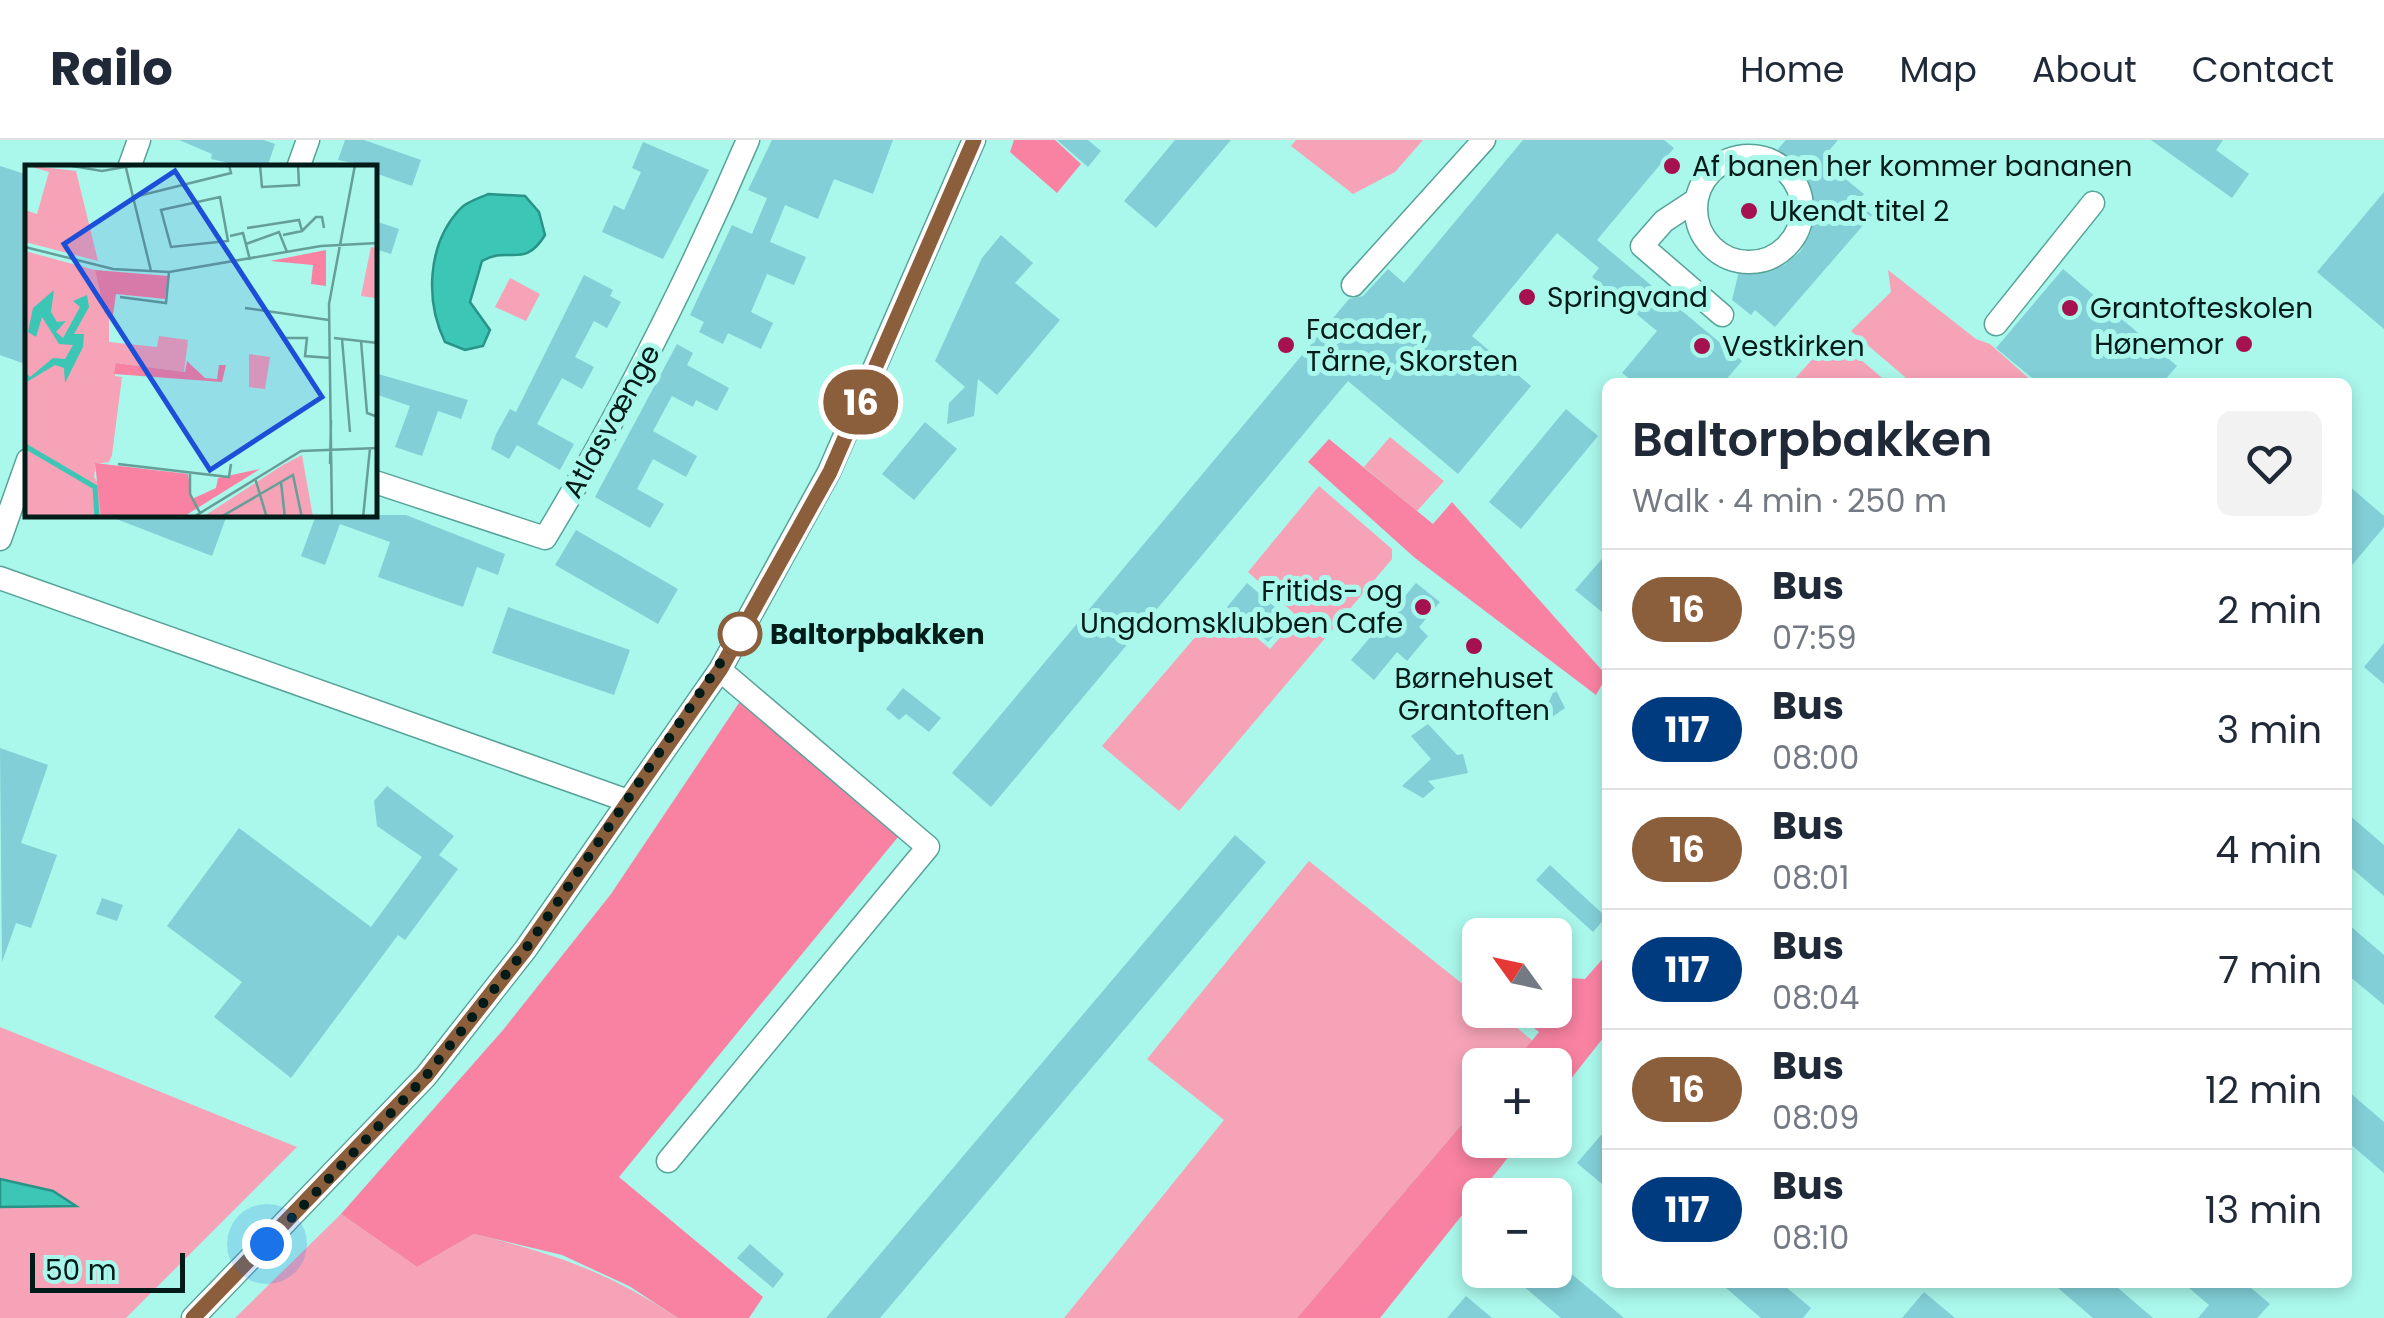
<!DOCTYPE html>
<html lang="en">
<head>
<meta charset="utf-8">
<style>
	body { margin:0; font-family:Poppins,sans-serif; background:#f2f2f3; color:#1f2937; height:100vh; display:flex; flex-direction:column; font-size:38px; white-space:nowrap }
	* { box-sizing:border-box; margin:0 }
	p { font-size:32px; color:#747a83 }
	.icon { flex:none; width:55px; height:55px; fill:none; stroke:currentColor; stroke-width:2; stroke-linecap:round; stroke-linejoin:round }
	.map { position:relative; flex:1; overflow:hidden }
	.panel { position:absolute; left:1602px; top:238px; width:750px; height:910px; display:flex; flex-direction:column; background:#fff; border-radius:15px; box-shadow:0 5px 15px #0003 }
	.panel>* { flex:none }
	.badge { padding:0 20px; border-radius:32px; font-size:35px; line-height:65px }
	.needle { width:65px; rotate:303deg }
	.tools { position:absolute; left:1462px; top:778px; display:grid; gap:20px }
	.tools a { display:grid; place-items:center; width:110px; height:110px; border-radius:15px; background:#fff; box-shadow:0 5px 15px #0003; font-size:50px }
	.scale { position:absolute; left:30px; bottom:25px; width:155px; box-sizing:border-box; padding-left:10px; border:5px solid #001b18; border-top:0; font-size:28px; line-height:35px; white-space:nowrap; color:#001b18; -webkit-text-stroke:8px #aaf7eb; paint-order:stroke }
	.you { position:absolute; width:50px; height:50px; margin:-25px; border:8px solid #fff; border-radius:50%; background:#1a73e8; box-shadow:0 0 0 15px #1a73e833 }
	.map>.badge { position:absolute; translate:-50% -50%; box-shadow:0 0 0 5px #fff }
	.round { display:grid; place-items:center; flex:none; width:105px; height:105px; border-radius:15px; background:#f2f2f3 }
	.overview { display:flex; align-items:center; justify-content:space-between; height:170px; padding:0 30px }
	h1 { font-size:48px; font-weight:600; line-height:75px }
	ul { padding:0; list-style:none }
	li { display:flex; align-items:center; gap:30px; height:120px; padding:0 30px; border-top:2px solid #e0e1e3 }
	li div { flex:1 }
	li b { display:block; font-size:38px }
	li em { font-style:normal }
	li .badge { min-width:110px; font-weight:700; text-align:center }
	header { display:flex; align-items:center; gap:60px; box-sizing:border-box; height:140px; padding:0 50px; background:#fff; border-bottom:2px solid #e0e1e3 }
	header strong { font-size:48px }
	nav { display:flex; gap:55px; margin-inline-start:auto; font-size:35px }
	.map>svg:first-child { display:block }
</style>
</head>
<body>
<header>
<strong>Railo</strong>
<nav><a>Home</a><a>Map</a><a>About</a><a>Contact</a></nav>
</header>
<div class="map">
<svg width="2384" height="1178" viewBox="0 0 2384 1178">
	<rect width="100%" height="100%" fill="#aaf7eb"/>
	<path fill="#f7a3b7" d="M1296,0H1423L1395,32L1353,54L1291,6Z
		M1888,130L1976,199L1990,204L2033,242H1911L1851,191L1891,152Z
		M510,138L540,154L526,181L495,167Z
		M1833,196L1887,242H1792Z
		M1390,297L1444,341L1417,371L1364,327Z
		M1319,346L1392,409V419L1179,671L1102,606L1221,467L1270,509L1298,477L1248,432Z
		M1309,721L1480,858V870H1495L1533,901L1512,925H1480V963L1297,1178H1064L1224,980L1147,919Z
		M0,887L297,1007L126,1178H0Z
		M341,1074L417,1127L474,1094C556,1114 606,1131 678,1178H235Z"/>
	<path fill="#f982a2" d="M1014,0H1055L1081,24L1057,53L1010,12Z
		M1329,299L1433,384L1452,362L1607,536L1596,555L1415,418L1308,322Z
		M741,560L898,697L619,1037L763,1157L749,1178H678L629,1146L562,1115L474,1094L417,1127L341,1074L503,890L611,754Z
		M1607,814V893L1555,959V925H1512L1539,892L1512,870H1555V837L1585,839Z
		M1480,963V1000H1522L1380,1178H1297Z"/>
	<path fill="#3bc6b6" stroke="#299387" stroke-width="2.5" d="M488,54L525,56L539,72L545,95C524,130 508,105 482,121L470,162L490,190L483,206L465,210L445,202C425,161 427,104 460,69C466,62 480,58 488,54Z
		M0,1039L53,1051L76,1066L0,1067Z"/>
	<path fill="#82cfd7" d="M179,0H264L275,4L267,28H251L211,19L212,14Z
		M345,0H364L421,20L412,46L375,33V28L338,20Z
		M772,0H893L873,54L834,39L818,79L785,65L770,102L806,117L794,145L767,134L751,172L773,183L761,209L728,193L723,204L699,192L704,182L690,175L732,85L752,94L767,58L748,50Z
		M1057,0H1088L1101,11L1088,27Z
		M1175,0H1231L1156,88L1124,61Z
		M1523,0H1664L1674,8L1597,100L1742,221L1724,242H1634L1622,233L1657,191L1592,137L1599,128L1557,93L1472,196L1531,246L1458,334L1348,241L991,667L952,633L1349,159L1363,156L1388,129L1404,143Z
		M1786,0H1838L1827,13L1848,30L1843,37L1864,54L1858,62L1872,75L1775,187L1755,170L1751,175L1732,160L1739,131L1762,133L1784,125L1800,112L1810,94L1815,71L1810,48L1778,9Z
		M2151,0H2223L2216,10L2249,34L2232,58Z
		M643,2L709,30L663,119L602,92L614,65L624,70L641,32L632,28Z
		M0,26L28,35V225L0,215Z
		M2384,52V189L2317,132Z
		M375,81L399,89L391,114L375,109Z
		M1001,95L1033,123L1015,143L1060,180L997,255L978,239L974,276L947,284L949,263L965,247L935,221L982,118Z
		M2063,129L2177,226L2163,242H2037L1996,208Z
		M584,135L613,150L610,156L621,162L607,188L594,181L575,217L594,227L582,249L562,238L537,284L574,304L560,330L517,305L509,319L491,309L496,294L510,269L516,272Z
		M677,204L693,213L687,225L729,248L717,271L696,260L693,267L672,256L653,291L697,316L686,337L653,319L637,349L664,364L650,388L595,357Z
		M375,233L468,260L461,279L438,271L422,316L395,307L410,266L375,254Z
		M1566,269L1598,296L1521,389L1489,362Z
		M925,282L957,309L914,360L882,334Z
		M2348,345L2384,376V387L2348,430Z
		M106,375H227L212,416Z
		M316,375H406L505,414L498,435L477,427L463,467L378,437L390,402L340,384L325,425L301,416Z
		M576,390L678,449L658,484L555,425Z
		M1608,412V477L1575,450Z
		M1247,443L1289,479L1268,502L1227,467Z
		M1416,443L1440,462L1419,487L1428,496L1407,521L1397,512L1374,540L1351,520Z
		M508,467L630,510L614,555L492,513Z
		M2384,503V544L2364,527Z
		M903,548L941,578L929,592L906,574L899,580L886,569Z
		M1555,548L1565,568L1545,582L1548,564Z
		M1428,584L1457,615L1463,614L1468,633L1428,641L1435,648L1423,658L1402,646L1431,619L1411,596Z
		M0,608L48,625L21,703L57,715L31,788L16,783L2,822Z
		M387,646L454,696L439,715L458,729L405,800L398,795L291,938L214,877L242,842L167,786L239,688L371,787L422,717L377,686L374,661Z
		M2348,674L2384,705V756L2348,725Z
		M1235,695L1266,722L880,1178H826Z
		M1550,725L1606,777L1593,792L1536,740Z
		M102,758L123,765L117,781L96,774Z
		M2348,784L2384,815V865L2348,835Z
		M2348,951L2384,982V1033L2348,1002Z
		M1608,987V1049L1577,1023Z
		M750,1104L784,1134L773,1148L737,1118Z
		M1555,1120L1624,1178H1561L1504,1130H1555Z
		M1719,1142H1780L1811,1168L1803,1178H1761Z
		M2051,1142H2111L2153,1178H2093Z
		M2182,1142H2244L2270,1164L2257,1178H2198L2209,1165Z
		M1924,1152L1955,1178H1902Z
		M1466,1156L1492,1178H1447Z"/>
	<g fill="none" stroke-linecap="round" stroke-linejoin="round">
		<g stroke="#58a399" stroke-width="25">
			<path id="minor" d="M1696 69a53 53 0 1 1 106 0a53 53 0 1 1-106 0Z
				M129,28L139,0
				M298,28L308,0
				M1696,60L1664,81L1642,106L1722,175
				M1353,145L1484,0
				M1996,184L2093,63
				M375,342L545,398C623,269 689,138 748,0
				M0,399L28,320
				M0,438L628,661
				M668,1021L928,707L720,530
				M193,1178L426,936L525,810L720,530L829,332L974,0"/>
		</g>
		<use href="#minor" stroke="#fff" stroke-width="22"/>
	</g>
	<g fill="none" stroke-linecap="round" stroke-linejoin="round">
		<g stroke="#fff" stroke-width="22">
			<path id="line" d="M193,1178L426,936L525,810L720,530L830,332L974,0"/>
		</g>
		<use href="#line" stroke="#8b5e3c" stroke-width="15"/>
		<path stroke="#001b18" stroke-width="10" stroke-dasharray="0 18" d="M267,1104L426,936L525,810L740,494"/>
	</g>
	<g fill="#a5124f" stroke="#aaf7eb" stroke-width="4">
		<circle cx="1672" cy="26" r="10"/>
		<circle cx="1749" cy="71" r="10"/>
		<circle cx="1527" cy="157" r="10"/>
		<circle cx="2070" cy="168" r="10"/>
		<circle cx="2244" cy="204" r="10"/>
		<circle cx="1286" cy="205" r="10"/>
		<circle cx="1702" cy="206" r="10"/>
		<circle cx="1423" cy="467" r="10"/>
		<circle cx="1474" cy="506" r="10"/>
	</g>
	<circle fill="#fff" stroke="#8b5e3c" stroke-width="5" cx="740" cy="494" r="20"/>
	<g text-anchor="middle" stroke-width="10" stroke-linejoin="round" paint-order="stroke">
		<g font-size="28" fill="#001b18" stroke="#aaf7eb" text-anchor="start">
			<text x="1692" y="36">Af banen her kommer bananen</text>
			<text x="1769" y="81">Ukendt titel 2</text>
			<text x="1547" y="167">Springvand</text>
			<text x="2090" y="178">Grantofteskolen</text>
			<text x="1306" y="199">Facader,<tspan x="1306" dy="32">Tårne, Skorsten</tspan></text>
			<text x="2224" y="214" text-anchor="end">Hønemor</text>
			<text x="1722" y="216">Vestkirken</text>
			<text x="1403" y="461" text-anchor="end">Fritids- og<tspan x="1403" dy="32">Ungdomsklubben Cafe</tspan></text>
			<text x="1474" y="548" text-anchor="middle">Børnehuset<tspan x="1474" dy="32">Grantoften</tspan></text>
		</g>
		<g font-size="28" fill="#001b18" stroke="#aaf7eb">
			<text transform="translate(611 281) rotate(-61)" y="10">Atlasvænge</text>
		</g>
		<g font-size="28" font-weight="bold" fill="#001b18" stroke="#aaf7eb" text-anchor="start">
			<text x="770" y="504">Baltorpbakken</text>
		</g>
	</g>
	<g transform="translate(25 25)">
		<rect width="352" height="352" fill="#aaf7eb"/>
		<path d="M0,0L51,6L73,96L0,77V45L12,49L24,7ZM346,82L352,83L350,133L336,131ZM0,86L70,105L84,150V177L132,182L134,171L163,175L159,207L91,198L90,211L97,212L87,290L84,297L71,299L69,312L78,325L76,352H0ZM224,189L245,192L240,224L224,222ZM277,290L288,352L176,353L258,300Z" fill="#f7a3b7"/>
		<path d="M301,85V121L286,119L288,100L245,96ZM70,105L143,111L140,134L91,129L88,150L80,148ZM162,196L180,213L192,214L194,200H201L197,217L89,209L91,198L160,207ZM70,298L163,309L167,334L191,323L193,313L235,304L158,352H76Z" fill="#f982a2"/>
		<path d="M29,125L26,147L32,157L41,156L31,167L38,173L55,142L48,136L62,130L64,142L49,169H59L58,182L40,218L39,203L30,200L0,218V207L5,212L28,193L40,194L48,180L34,179L17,152L11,172L3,167L8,143Z" fill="#3bc6b6"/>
		<path fill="none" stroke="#3bc6b6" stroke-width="5" d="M0,281L70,322L72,353"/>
		<path fill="none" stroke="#669f97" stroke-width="2.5" d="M41,0L77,6L111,0M235,0L237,22L274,20L273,0M101,3L126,106M109,32L206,8L204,0M195,32L203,76L146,82L136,45ZM222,63L274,55L277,66M258,70L277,66L291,52H297L299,63M205,71L218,68L225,95M221,79L254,67L262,87M0,82L88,104L144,107L296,81L353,78M95,132L141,138L144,107M220,143L304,155M256,173H282L280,191L306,193M309,173L353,178M317,174L325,267M336,176L342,248L353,252M93,299L204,312L206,299M305,299L306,255M165,309V329L175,348M230,313L242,353M256,317L260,353M167,353L276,286L353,283M194,353L268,310L277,353M307,353L304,139L330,0M338,353L345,283"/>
		<path fill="#1d4ed8" fill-opacity="0.15" stroke="#1d4ed8" stroke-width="5" d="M150,6L297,232L185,305L39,79Z"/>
		<rect width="352" height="352" fill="none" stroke="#001b18" stroke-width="5"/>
	</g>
</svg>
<div class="tools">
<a><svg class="needle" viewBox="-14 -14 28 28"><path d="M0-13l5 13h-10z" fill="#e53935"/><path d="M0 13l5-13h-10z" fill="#747a83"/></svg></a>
<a>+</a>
<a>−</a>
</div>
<div class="scale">50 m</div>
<div class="you" style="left:267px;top:1104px"></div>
<b class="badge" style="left:861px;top:262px;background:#8b5e3c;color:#fff">16</b>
<section class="panel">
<div class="overview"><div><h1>Baltorpbakken</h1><p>Walk · 4 min · 250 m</p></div><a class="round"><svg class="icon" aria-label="heart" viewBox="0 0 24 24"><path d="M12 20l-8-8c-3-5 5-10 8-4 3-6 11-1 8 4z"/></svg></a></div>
<ul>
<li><span class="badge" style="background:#8b5e3c;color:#fff">16</span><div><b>Bus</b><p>07:59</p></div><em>2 min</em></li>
<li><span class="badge" style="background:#003b80;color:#fff">117</span><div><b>Bus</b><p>08:00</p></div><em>3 min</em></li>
<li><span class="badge" style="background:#8b5e3c;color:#fff">16</span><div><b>Bus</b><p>08:01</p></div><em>4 min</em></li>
<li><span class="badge" style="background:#003b80;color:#fff">117</span><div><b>Bus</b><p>08:04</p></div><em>7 min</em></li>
<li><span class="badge" style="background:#8b5e3c;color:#fff">16</span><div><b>Bus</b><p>08:09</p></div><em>12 min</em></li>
<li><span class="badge" style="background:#003b80;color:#fff">117</span><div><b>Bus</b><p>08:10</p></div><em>13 min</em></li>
</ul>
</section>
</div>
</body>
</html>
